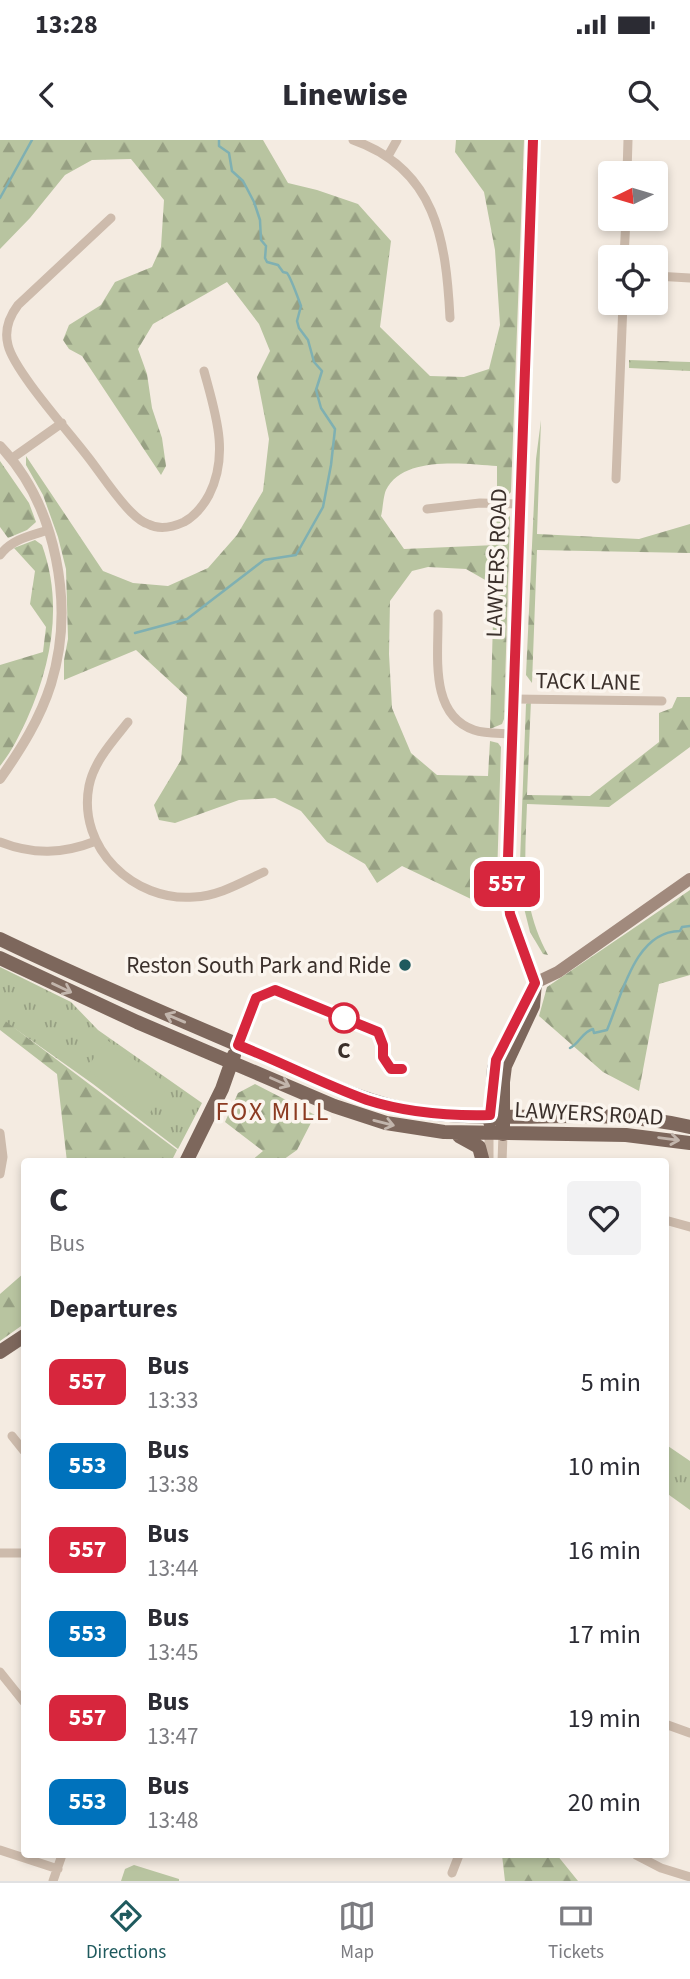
<!DOCTYPE html>
<html lang="en">
<head>
<meta charset="utf-8">
<style>
	body { margin:0; font-family:"Source Sans 3",sans-serif; background:#f2f2f3; color:#2b2b33; height:100vh; display:flex; flex-direction:column; font-size:26px; white-space:nowrap }
	* { box-sizing:border-box; margin:0 }
	p { font-size:23px; color:#7c7c81 }
	.icon { flex:none; width:38px; height:38px; fill:none; stroke:currentColor; stroke-width:2; stroke-linecap:round; stroke-linejoin:round }
	.map { position:relative; flex:1; overflow:hidden }
	.drawer { position:absolute; left:21px; top:1018px; width:648px; height:700px; display:flex; flex-direction:column; background:#fff; border-radius:7px; box-shadow:0 4px 10px #0003 }
	.drawer>* { flex:none }
	.badge { padding:0 14px; border-radius:10px; font-size:24px; line-height:46px }
	.needle { width:46px; rotate:265deg }
	.controls { position:absolute; left:598px; top:21px; display:grid; gap:14px }
	.controls a { display:grid; place-items:center; width:70px; height:70px; border-radius:7px; background:#fff; box-shadow:0 4px 10px #0003; font-size:35px }
	.map>.badge { position:absolute; translate:-50% -50%; box-shadow:0 0 0 4px #fff }
	h2 { padding:0 28px; font-size:26px; line-height:63px }
	.round { display:grid; place-items:center; flex:none; width:74px; height:74px; border-radius:7px; background:#f2f2f3 }
	.summary { display:flex; align-items:center; justify-content:space-between; height:119px; padding:0 28px }
	h1 { font-size:33px; font-weight:800; line-height:52px }
	ul { padding:0; list-style:none }
	li { display:flex; align-items:center; gap:21px; height:84px; padding:0 28px }
	li div { flex:1 }
	li b { display:block; font-size:26px }
	li em { font-style:normal }
	li .badge { min-width:77px; font-weight:700; text-align:center }
	.status { display:flex; justify-content:space-between; align-items:center; height:49px; padding:0 35px; background:#fff; direction:ltr }
	.status svg { height:19px; fill:currentColor }
	header { display:flex; justify-content:space-between; align-items:center; height:91px; padding:0 28px; background:#fff; font-size:32px; font-weight:800 }
	.dock { display:flex; justify-content:space-around; align-items:center; height:98px; border-top:2px solid #e1e1e2; background:#fff; font-size:19px; color:#7c7c81 }
	.dock a { display:grid; justify-items:center; gap:4px }
	.dock .selected { color:#1f5a5e }
	.map>svg:first-child { display:block }
</style>
</head>
<body>
<div class="status"><b>13:28</b><svg viewBox="0 0 49 12"><path d="M0 12V9h3v3zM5 12V6h3v6zM10 12V3h3v9zM15 12V0h3v12zM26 1h20v11H26zM47 4h2v5h-2z"/></svg></div>
<header><svg class="icon" aria-label="back" viewBox="0 0 24 24"><path d="M15 5l-7 7 7 7"/></svg>Linewise<svg class="icon" aria-label="search" viewBox="0 0 24 24"><circle cx="10" cy="10" r="6"/><path d="M15 15l6 6"/></svg></header>
<div class="map">
<svg width="690" height="1741" viewBox="0 0 690 1741">
	<defs>
		<pattern id="grass-tufts" width="24" height="20" patternUnits="userSpaceOnUse" patternTransform="scale(1.75)"><rect width="24" height="20" fill="#b8c4a0"/><path d="M3 7l-1-3M5 7V3M7 7l1-3M15 17l-1-3M17 17v-4M19 17l1-3" fill="none" stroke="#97a083"/></pattern>
		<pattern id="forest-firs" width="22" height="20" patternUnits="userSpaceOnUse" patternTransform="scale(1.75)"><rect width="22" height="20" fill="#b8c4a0"/><path d="M5 1l3.5 6h-7zM16 11l3.5 6h-7z" fill="#97a083"/></pattern>
	</defs>
	<rect width="100%" height="100%" fill="#f4ebe1"/>
	<path fill="url(#grass-tufts)" d="M0,827L71,862L98,890L202,963L178,1009L93,944L0,878Z
		M665,1304L690,1321V1370L665,1352Z"/>
	<path fill="url(#forest-firs)" d="M0,0H263L288,43L317,50L358,64L391,101L380,187L430,236L464,237L489,229L500,185L495,110L484,52L455,12L456,0H524L511,352L504,359H497V326C466,324 403,315 386,350C383,357 383,369 381,376L404,409L496,405L497,370L506,372L510,377L504,579L502,584L490,589L494,445L466,429L428,427L412,431L390,461L389,514L392,568L411,613L437,635L488,636L490,601L498,603L501,607L497,738H494V770L402,726L377,743L365,724L327,702L301,671L275,658L239,660L175,683L159,680L154,665L181,620L187,557L136,510L64,540V520L68,499L66,429L58,397L43,355L26,325V316L103,431L133,443L168,446L208,428L237,395L263,351L269,299L257,237L270,211L259,184L227,142L153,184L138,209L147,234L152,268L162,298L166,326L161,335L82,216L69,209L63,200L69,185L101,165L115,142L152,127L161,107L164,60L131,19L92,20L65,35L30,78L0,109Z
		M629,220L690,222V231L629,228Z
		M541,280L537,394L639,399L690,384V413L537,410L532,543L526,535L536,319Z
		M0,321L29,363L36,382L27,390L8,398L0,387Z
		M35,400L42,405C63,463 52,523 27,579C19,596 12,611 0,626V525L43,512L46,487L30,464L35,431L14,408Z
		M677,557H690V607L609,667L527,664C525,720 520,763 548,815L543,814L530,792L519,748L526,564L531,560L527,655L590,656L659,602V573L672,568Z
		M690,750V835L659,844L639,951L603,932L539,876L547,847Z
		M0,877L177,1010L171,1022H67L57,934L0,890Z
		M255,944L315,975L297,1010L280,1022H250L263,1011L225,982L238,953Z
		M24,1133V1184L0,1201V1154Z
		M502,1715H557L578,1741H505Z"/>
	<path fill="#b8c4a0" d="M107,900L169,945L149,974L86,929Z
		M134,1725L179,1739V1741H121L125,1729Z"/>
	<g fill="none" stroke-linecap="round" stroke-linejoin="round">
		<path stroke="#7fb0b2" stroke-width="2.5" d="M0,58L32,0
			M135,493L187,479L264,420L296,415L323,367L331,325L335,289L321,268L316,250L322,231L314,222L308,200L299,188L297,181L301,166C298,158 291,138 287,133L283,132L278,125L267,122L265,118L266,106L261,100L260,80L254,62L243,41L232,31L229,13L219,6V0
			M570,908C580,903 582,892 593,889L594,893L607,890C622,855 635,791 680,791L682,787L690,786"/>
		<path stroke="#cdbbac" stroke-width="9" d="M353,0C436,29 446,100 450,178
			M388,16L397,0
			M627,33L628,0
			M111,78L18,165C9,177 4,190 8,205C14,231 70,293 88,317C102,335 115,356 131,372C136,377 141,382 148,384C159,390 173,387 184,382C195,376 203,366 209,355C230,314 215,272 204,231
			M624,117L626,79
			M656,136L690,138
			M11,319L62,283
			M616,339L623,163
			M427,369L480,363L521,364
			M0,415C12,399 30,396 48,390
			M438,474C439,513 428,574 474,590C486,594 500,593 512,594
			M514,559L662,561
			M128,582C113,601 94,621 89,646C77,708 134,762 194,757C219,756 242,742 264,732
			M0,702C33,715 63,714 96,701
			M0,993L3,1017L0,1034
			M489,1022V993
			M502,1022L503,994
			M665,1080L690,1087
			M12,1296L24,1311
			M0,1413H24
			M0,1532L24,1562
			M665,1584L690,1593
			M0,1710L58,1729
			M636,1715L661,1728L690,1737
			M452,1733L459,1715
			M53,1741L62,1715"/>
		<path stroke="#cdbbac" stroke-width="10" d="M0,306C57,366 75,466 51,544C40,579 21,609 0,639"/>
		<path stroke="#a18a7d" stroke-width="12" d="M535,843L558,832L690,739"/>
		<path stroke="#7d675c" stroke-width="14" d="M0,799C85,840 171,876 257,913C310,935 363,964 421,972C511,985 600,965 690,987
			M0,818L137,882L334,966L386,983L444,992L626,995L690,1003
			M490,982L494,928L508,898
			M503,994V942L505,926L533,866L535,843L510,774L507,747L533,0
			M459,996L479,1007L483,1022
			M186,1022L222,949L234,915
			M0,1212L24,1196"/>
	</g>
	<defs><path id="oneway-shaft" d="M-6 0H5M1.5-3L5.5 0L1.5 3" fill="none" stroke-width="1.6" stroke-linecap="round" stroke-linejoin="round" transform="scale(1.75)"/></defs>
	<g stroke="#c2b5ac">
		<use href="#oneway-shaft" transform="translate(62 848) rotate(25)"/>
		<use href="#oneway-shaft" transform="translate(175 878) rotate(-157)"/>
		<use href="#oneway-shaft" transform="translate(280 942) rotate(24)"/>
		<use href="#oneway-shaft" transform="translate(384 983) rotate(14)"/>
		<use href="#oneway-shaft" transform="translate(669 999) rotate(8)"/>
	</g>
	<g fill="none" stroke-linecap="round" stroke-linejoin="round">
		<g stroke="#fff" stroke-width="16">
			<path id="line" d="M402,929H391L383,917V905L378,892L275,850L256,858L238,905C281,922 323,944 367,960C407,973 449,976 490,975L496,920L535,843L510,774L507,747L533,0"/>
		</g>
		<use href="#line" stroke="#d7263d" stroke-width="10"/>
	</g>
	<circle fill="#1f5a5e" stroke="#fbf5ee" stroke-width="2.5" cx="405" cy="825" r="7"/>
	<circle fill="#fff" stroke="#d7263d" stroke-width="3.5" cx="344" cy="878" r="14"/>
	<g text-anchor="middle" stroke-width="7" stroke-linejoin="round" paint-order="stroke">
		<g font-size="23" fill="#3b302b" stroke="#fbf5ee">
			<text transform="translate(496 423) rotate(-88)" y="8">LAWYERS ROAD</text>
			<text transform="translate(588 541) rotate(1)" y="8">TACK LANE</text>
			<text transform="translate(589 973) rotate(3)" y="8">LAWYERS ROAD</text>
		</g>
		<g font-size="23" fill="#3b302b" stroke="#fbf5ee" text-anchor="end">
			<text x="391" y="833">Reston South Park and Ride</text>
		</g>
		<g font-size="23" font-weight="bold" fill="#3b302b" stroke="#fbf5ee">
			<text x="344" y="918">C</text>
		</g>
		<g font-size="26" letter-spacing="2" fill="#8c3b22" stroke="#fbf5ee">
			<text x="273" y="980">FOX MILL</text>
		</g>
	</g>
</svg>
<div class="controls">
<a><svg class="needle" viewBox="-14 -14 28 28"><path d="M0-13l5 13h-10z" fill="#e53935"/><path d="M0 13l5-13h-10z" fill="#7c7c81"/></svg></a>
<a><svg class="icon" aria-label="locate" viewBox="0 0 24 24"><circle cx="12" cy="12" r="6"/><path d="M12 2v4M12 18v4M2 12h4M18 12h4"/></svg></a>
</div>
<b class="badge" style="left:507px;top:744px;background:#d7263d;color:#fff">557</b>
<section class="drawer">
<div class="summary"><div><h1>C</h1><p>Bus</p></div><a class="round"><svg class="icon" aria-label="heart" viewBox="0 0 24 24"><path d="M12 20l-8-8c-3-5 5-10 8-4 3-6 11-1 8 4z"/></svg></a></div>
<h2>Departures</h2>
<ul>
<li><span class="badge" style="background:#d7263d;color:#fff">557</span><div><b>Bus</b><p>13:33</p></div><em>5 min</em></li>
<li><span class="badge" style="background:#0072bc;color:#fff">553</span><div><b>Bus</b><p>13:38</p></div><em>10 min</em></li>
<li><span class="badge" style="background:#d7263d;color:#fff">557</span><div><b>Bus</b><p>13:44</p></div><em>16 min</em></li>
<li><span class="badge" style="background:#0072bc;color:#fff">553</span><div><b>Bus</b><p>13:45</p></div><em>17 min</em></li>
<li><span class="badge" style="background:#d7263d;color:#fff">557</span><div><b>Bus</b><p>13:47</p></div><em>19 min</em></li>
<li><span class="badge" style="background:#0072bc;color:#fff">553</span><div><b>Bus</b><p>13:48</p></div><em>20 min</em></li>
</ul>
</section>
</div>
<nav class="dock">
<a class="selected"><svg class="icon" aria-label="directions" viewBox="0 0 24 24"><path d="M12 3l9 9-9 9-9-9zM9 14v-3h6M13 9l2 2-2 2"/></svg>Directions</a>
<a><svg class="icon" aria-label="map" viewBox="0 0 24 24"><path d="M3 6l6-2 6 2 6-2v14l-6 2-6-2-6 2zM9 4v14M15 6v14"/></svg>Map</a>
<a><svg class="icon" aria-label="tickets" viewBox="0 0 24 24"><path d="M3 7h18v10H3zM15 7v10"/></svg>Tickets</a>
</nav>
</body>
</html>
